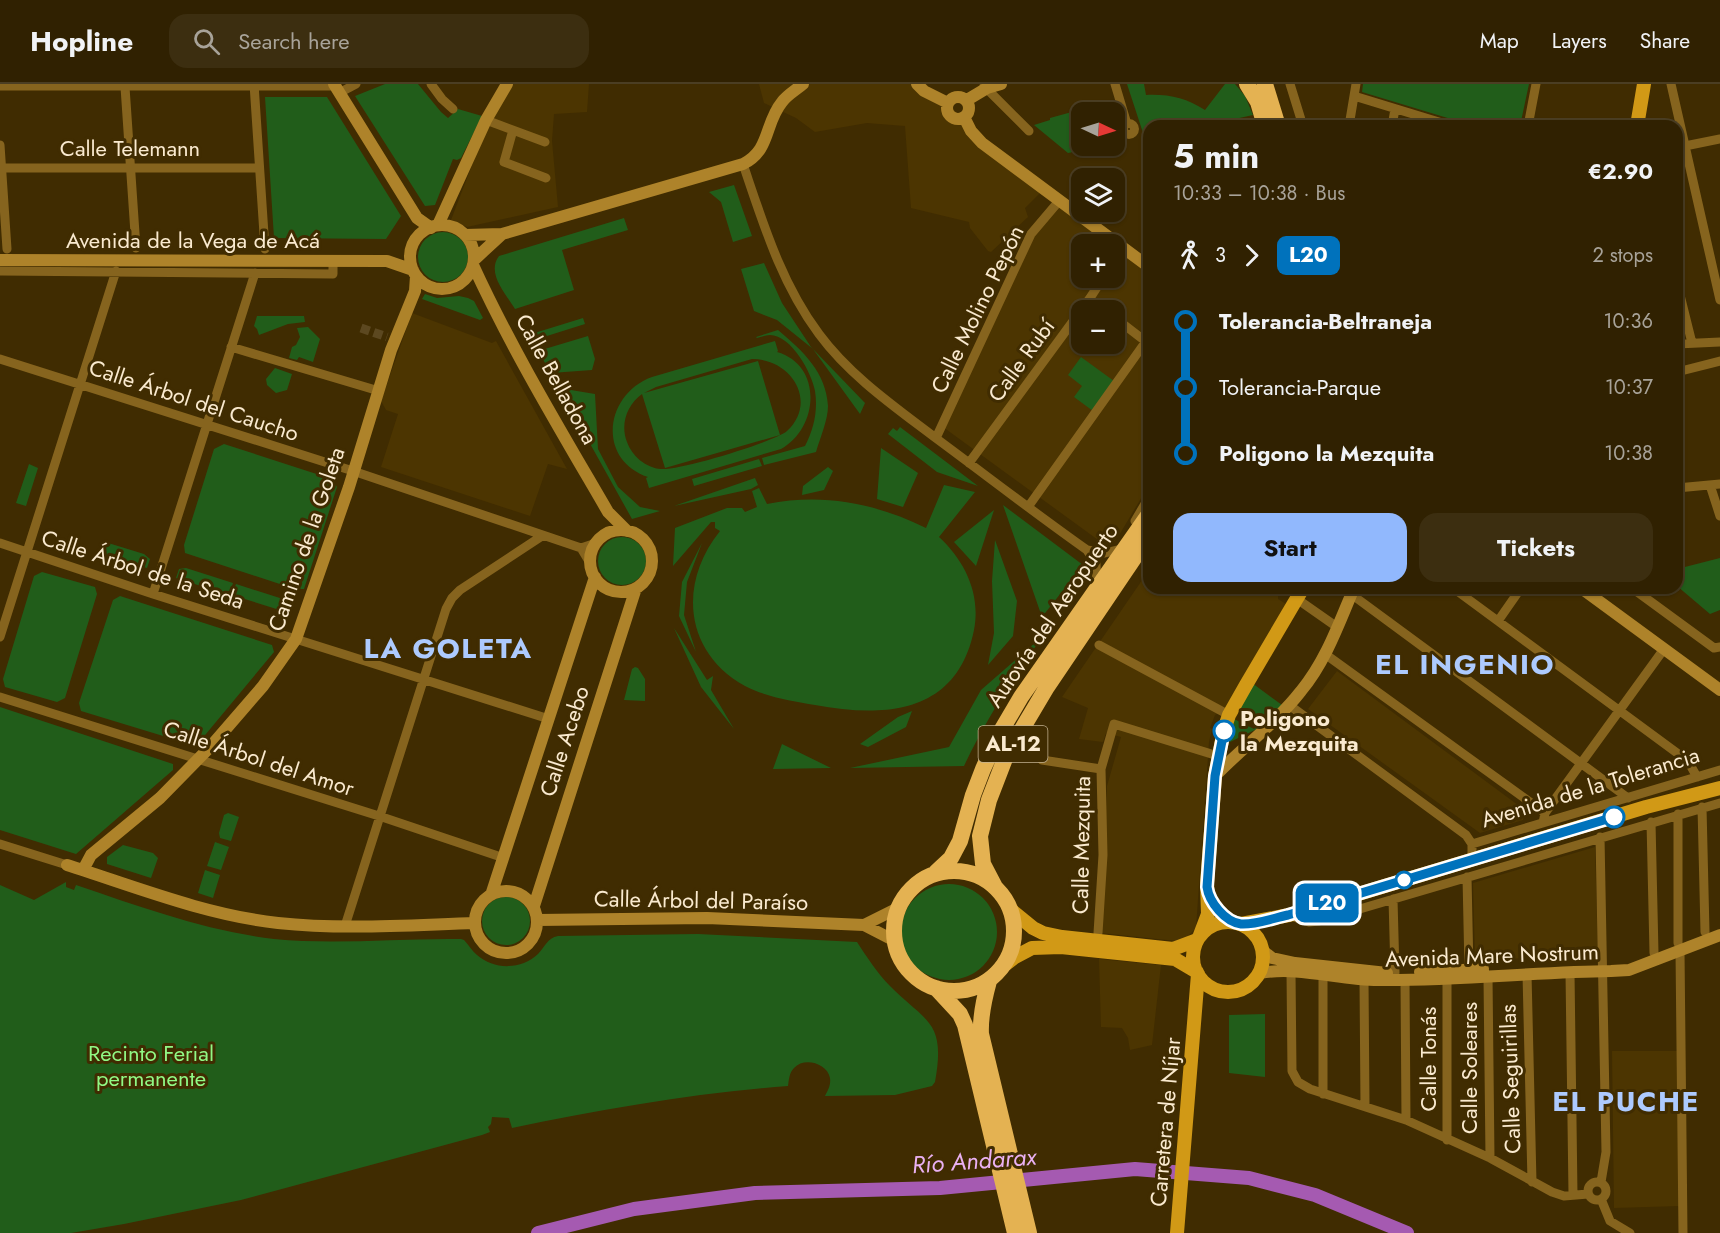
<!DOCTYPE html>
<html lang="en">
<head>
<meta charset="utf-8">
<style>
	body { margin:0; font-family:Jost,sans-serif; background:#3c2e10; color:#f1f3f6; height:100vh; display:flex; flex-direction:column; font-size:22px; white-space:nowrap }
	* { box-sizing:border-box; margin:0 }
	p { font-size:20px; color:#a8a399 }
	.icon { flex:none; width:33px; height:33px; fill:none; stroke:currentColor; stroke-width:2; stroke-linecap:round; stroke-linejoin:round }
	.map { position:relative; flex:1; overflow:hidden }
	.side { position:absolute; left:1143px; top:36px; width:540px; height:474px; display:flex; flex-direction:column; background:#302101; border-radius:18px; box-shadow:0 2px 4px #0004,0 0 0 2px #4b3e23 }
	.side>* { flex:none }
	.badge { padding:0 12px; border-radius:9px; font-size:21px; line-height:39px }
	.needle { width:39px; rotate:94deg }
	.buttons { position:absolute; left:1071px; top:18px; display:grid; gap:12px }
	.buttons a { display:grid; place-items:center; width:54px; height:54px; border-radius:12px; background:#302101; box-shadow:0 2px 4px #0004,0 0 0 2px #4b3e23; font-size:30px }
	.map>.badge { position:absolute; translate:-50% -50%; box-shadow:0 0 0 3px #fff }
	.legs { display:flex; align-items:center; gap:9px; height:66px; padding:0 30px; font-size:20px }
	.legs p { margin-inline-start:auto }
	.head { display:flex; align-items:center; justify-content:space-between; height:102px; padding:0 30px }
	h1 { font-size:33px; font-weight:700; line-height:45px }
	.button { display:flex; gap:12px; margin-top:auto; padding:12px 30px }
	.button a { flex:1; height:69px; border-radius:18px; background:#91b8fd; color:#111; font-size:24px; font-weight:700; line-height:69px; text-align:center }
	.button a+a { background:#3c2e10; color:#f1f3f6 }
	ul { padding:0 30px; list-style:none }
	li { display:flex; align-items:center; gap:21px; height:66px; font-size:22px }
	li i { display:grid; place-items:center; width:9px; height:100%; margin:0 8px; background:currentColor }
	li i::after { content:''; width:15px; height:15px; margin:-8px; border:4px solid; border-radius:50%; background:#302101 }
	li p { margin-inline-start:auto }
	li:first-child i { background:linear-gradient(#0000 50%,currentColor 0) }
	li:last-child i { background:linear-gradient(currentColor 50%,#0000 0) }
	header { display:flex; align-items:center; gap:36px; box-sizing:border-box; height:84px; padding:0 30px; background:#302101; border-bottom:2px solid #4b3e23 }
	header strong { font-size:28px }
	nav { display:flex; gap:33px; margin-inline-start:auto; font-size:21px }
	.search { width:420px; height:54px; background:#3c2e10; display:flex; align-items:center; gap:15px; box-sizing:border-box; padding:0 21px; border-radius:18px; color:#a8a399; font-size:22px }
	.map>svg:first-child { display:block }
</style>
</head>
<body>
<header>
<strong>Hopline</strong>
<div class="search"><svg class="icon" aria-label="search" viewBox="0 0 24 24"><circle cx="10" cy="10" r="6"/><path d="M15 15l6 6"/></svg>Search here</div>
<nav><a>Map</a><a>Layers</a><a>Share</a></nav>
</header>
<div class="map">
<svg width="1720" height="1149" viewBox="0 0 1720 1149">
	<rect width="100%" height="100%" fill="#402c01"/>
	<path fill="#4c3501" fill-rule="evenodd" d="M508,0H589L587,28L554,30L552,57L558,123L467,143L451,136L490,34Z
		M759,0H926L981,51L1114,160H1082V194H1114L1115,161L1149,190V401L1118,453L1112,460L1105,461L943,343L1033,151L1057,121L1041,108L1025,124L1028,133L991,168L988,167L970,144L969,138L911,124L905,42L867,39L815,48L796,34L764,19ZM1082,226H1114V260H1082Z
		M412,229L492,259L496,257L567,385L548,380L530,432L381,383L398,330L386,326L381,317Z
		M1149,486V504H1282L1278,509V515L1286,520L1225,625L1215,631L1210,644L1212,645L1209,658L1196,844L1186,854L1176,857L1101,849L1107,702L1121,653L1106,649L1103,658L1079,655L1088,624L1062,613Z
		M1337,587L1526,727L1523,736L1480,749L1308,625Z
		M1595,763L1598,872L1475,876L1473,799Z
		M1099,875L1161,881L1152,961L1130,966L1128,954L1122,944L1101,943Z
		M1612,967H1681L1680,1122L1614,1124Z"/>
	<path fill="#215d1a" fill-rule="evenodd" d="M385,0H418L441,28L448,34L458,25L482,32L461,74L457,76L453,75L435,121L425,122L355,12Z
		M1127,0H1144L1146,11C1169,10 1186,14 1205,26L1225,0H1235L1245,12L1253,31L1203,42H1149V54L1145,55Z
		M1363,0H1529L1520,42H1474L1362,8Z
		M265,13H327L401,132L386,155L274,154Z
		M1108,18L1112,28H1082V62H1104L1068,69L1034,41L1050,36V34Z
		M734,101L752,152L733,158L721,118L709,108Z
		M624,134L628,146L562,166L574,206L515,225C506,210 486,189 499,172Z
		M418 173a25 25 0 1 1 50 0a25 25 0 1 1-50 0Z
		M764,179L782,219L811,263L813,265L865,319L860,330L813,265L777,236L754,227L741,185Z
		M425,210L437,214L459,212L468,214L474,217L483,234L480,236L422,215Z
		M257,232H304L305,238L288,240L259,251L257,245L254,242Z
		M583,234L585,240L531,257L528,251Z
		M308,243L320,255L313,278L299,273L297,276L289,274L292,263L296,261L300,253L297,244Z
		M778,246C803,267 826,288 828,322C828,336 820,354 816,368L764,381L762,374L805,362C814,345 818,326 815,307C812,289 791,251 770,251C766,251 761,253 757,254L756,253Z
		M588,252L595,275L592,286L551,289L538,267Z
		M775,257L778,267L777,268C823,281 819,344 781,365L649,404L646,394L648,393C596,375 605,310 652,293ZM752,275C792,275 818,318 787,347C774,358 678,387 661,385C646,384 632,372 627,358C620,340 627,321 642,310L665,384L780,351L758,277L644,309L656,303Z
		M1081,273L1114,297L1093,327L1074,313L1082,302L1068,291Z
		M275,284L292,290L287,306L276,309L267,301L266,295Z
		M559,304L595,310L598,365L618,403L640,423L660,427L632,435Z
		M900,343L978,402L937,388L888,350L893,344L897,347Z
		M224,360L332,395L337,403L304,505H295L185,469L184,461L214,365Z
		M881,364L918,389L903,423L877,415Z
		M759,375L762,382L694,402L692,395Z
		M29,380L38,384L26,422L16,419Z
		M828,383L833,387L824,406L802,411L803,402Z
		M755,394L758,401L751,405L674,422Z
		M944,401L975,408L939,453C965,477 981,510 974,546C957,630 885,634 815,621C792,617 766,613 745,602C684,568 678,499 720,447L715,444V438H711L673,482L675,444L727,424H742L745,428L757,423L752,407L759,404L767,420C823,409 875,419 926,444Z
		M1003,421L1083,481L1042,533Z
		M994,426L976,482L954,458Z
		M598 477a24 24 0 1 1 48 0a24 24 0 1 1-48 0Z
		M995,456L1017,517L1013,552L988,581L994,549L992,497Z
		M105,458L144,470L150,475L147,484L101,470Z
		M702,459L687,498L684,531L696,568L679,532L682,498Z
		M1720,474V526L1710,530L1677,502V485Z
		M186,484L233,499L229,511L176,494L179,485Z
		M42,488L95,503L97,510L65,614L57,618L5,603L3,595L34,492Z
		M236,500L283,515L289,520L286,528L232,511Z
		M120,512L272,561L274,568L196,662L81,627L79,619L113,516Z
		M674,544L707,596L713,592L711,606L734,645L701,603Z
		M1036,558L1038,559C1010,598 985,638 964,682L850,684L949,663L981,606Z
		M635,583L638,584L645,595V617L624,616L632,585Z
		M1252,599L1282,621L1259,644L1230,658L1227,655L1234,635L1254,645L1262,638L1238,625Z
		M0,623L173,680V686L76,770L0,746Z
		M912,627L906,643L868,663L860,660L898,633Z
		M782,660L831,684L773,685Z
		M228,729L239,733L231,757L220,754L219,749L224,731Z
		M215,758L229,763L221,786L207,782Z
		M123,761L153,769L158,774L151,794L107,780V773Z
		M205,786L220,791L213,814L198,809Z
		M66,798V803L74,806L76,801C141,823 206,847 274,855C336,861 398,854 461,855L464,856C469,861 472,867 477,871C494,886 521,886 538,870C545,863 547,854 558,852L698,850L857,858C867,873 877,889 890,902C927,939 946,937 935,998L932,1002L895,1011L825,1012C828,1006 831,1001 830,994C827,979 804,973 794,984C789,989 789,996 788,1002C695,1009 603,1025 512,1044L509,1034L492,1033L491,1040L488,1043L490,1048L482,1051L241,1116L124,1140L71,1149H0V801L34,816Z
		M901 848a48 48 0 1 1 96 0a48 48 0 1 1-96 0Z
		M482 837a24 24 0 1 1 48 0a24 24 0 1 1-48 0Z
		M1265,930V993L1229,989V931Z"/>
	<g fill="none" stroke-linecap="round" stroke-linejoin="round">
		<path stroke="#a55ab1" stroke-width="14" d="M538,1149L634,1125L755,1109L940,1104L1135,1085L1249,1094L1315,1111L1407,1149"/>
		<path stroke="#5c4820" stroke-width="9" stroke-dasharray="9 4.5" stroke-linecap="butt" d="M361,244L387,253"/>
		<path stroke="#86641e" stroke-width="9" d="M254,0L265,165
			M431,0L442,15L453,25
			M1115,0L1127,40
			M1290,0L1303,42
			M1671,0L1720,216
			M0,2H335
			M984,2L1029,47
			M125,3L136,164
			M339,9L356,0
			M1354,12L1452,42
			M486,36L545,58
			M1123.5 45a5.5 5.5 0 1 1 11 0a5.5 5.5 0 1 1-11 0Z
			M1349,42L1356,0
			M1392,42L1395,25
			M1528,42L1536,0
			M513,46L504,78L546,94
			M0,61L7,165
			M1685,62L1720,55
			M743,80C763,139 781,199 819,250C850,292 895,323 937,355C987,392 1036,430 1087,466L1105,469L1125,464
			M1,84H259
			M1114,174L1121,163
			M0,187L333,190V177
			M1677,199L1692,259
			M1090,214L1106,226
			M1114,233L1149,260
			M1677,260L1720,258
			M231,263L379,307
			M0,275L353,387L581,464
			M1677,288L1720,277
			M936,354L1031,150L1059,117
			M969,379L1090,214L1103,194
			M1710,401L1720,432
			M1677,404L1720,400
			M1028,423L1149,253
			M1135,437L1149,413
			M0,459L153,510L549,635
			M1087,466L1096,480L1097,502
			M590,479L581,464L596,459
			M1453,504L1688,677L1697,693
			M1632,504L1714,564L1720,563
			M153,510L255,189
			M1351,510L1628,714
			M1297,515L1337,543
			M1498,537L1521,504
			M0,553L116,187
			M1099,561L1229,631
			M1325,570L1545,729L1543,739
			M0,613L379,732L504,774
			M1289,621L1466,751L1472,760V776
			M1042,676L1101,685
			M1702,723L1705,848
			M1545,729L1664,565
			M1678,730V859
			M1651,738L1654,869
			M1600,753L1606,1068L1601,1098
			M0,760L67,781
			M1472,760L1720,686
			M1467,793L1469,886
			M1393,815L1395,889
			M1291,832L1309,838L1319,837L1720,719
			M345,842L446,525L452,514L460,506L542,452
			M1098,849L1103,771L1101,685L1114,640L1218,672
			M1680,867L1683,1149
			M1291,888L1292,987L1298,998L1310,1005L1406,1036L1490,1074L1552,1108L1564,1112L1588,1110
			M1570,889L1573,1110
			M1527,890L1532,1098
			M1323,891V1010
			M1488,893L1490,1074
			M1364,896L1365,1021
			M1405,897L1406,1036
			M1447,1056V895
			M1588 1107a9 9 0 1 1 18 0a9 9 0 1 1-18 0Z
			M1601,1115L1610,1137L1630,1149"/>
		<path stroke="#ae832a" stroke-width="12" d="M334,0L417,134L431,144
			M917,0L924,7L948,19
			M947 24a11 11 0 1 1 22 0a11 11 0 1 1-22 0Z
			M967,16L987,4L1001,0
			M964,33L971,47L982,59L1149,183
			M438,141L486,36L507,0
			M410 173a32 32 0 1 1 64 0a32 32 0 1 1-64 0Z
			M465,151L502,150L743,80C771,66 764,40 782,18C787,11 796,6 803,0
			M0,176L387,177L413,186
			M474,176L501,151
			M473,181C512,266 561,347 608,428L627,447
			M590 477a31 31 0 1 1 62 0a31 31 0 1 1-62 0Z
			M1581,504L1720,606
			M1215,692C1243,663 1276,639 1301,607C1326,577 1339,539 1354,504
			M67,781C136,803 206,831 278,839C343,846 410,841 475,839
			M83,786L91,771L160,714L212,661L263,602L296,555L349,403L391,266L415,207L416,192
			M475 838a31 31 0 1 1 62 0a31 31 0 1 1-62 0Z
			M491,811L595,493
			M534,822L636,504
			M537,836L707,834L864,841L895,857
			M864,841L898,824
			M1263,867L1272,874L1295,879L1387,889
			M1420,888L1483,885
			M1260,889C1299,882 1339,896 1378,896C1456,897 1534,888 1611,887L1629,886L1720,851"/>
		<path stroke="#d19916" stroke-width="14" d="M1637,42L1644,0
			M1010,825L1033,844L1043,849L1062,853L1173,865L1197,856
			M1193 873a35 35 0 1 1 70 0a35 35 0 1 1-70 0Z
			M1241,840L1289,831L1646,723L1720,704
			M1200,851L1208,830L1207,799L1215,692L1224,646L1229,631L1246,601L1303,504
			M1006,880L1015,873L1032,864L1061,863L1175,875L1197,888
			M1177,1149L1198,890"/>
		<path stroke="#e4b252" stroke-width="16" d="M1247,0L1258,18L1265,42
			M1265,0L1278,42
			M894 847a60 60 0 1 1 120 0a60 60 0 1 1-120 0Z
			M936,788L951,774L960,757L973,711L983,685L998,652L1021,613L1149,430
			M995,803L983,780L980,752L989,716L1006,672L1047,603L1149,452
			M989,897C984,915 980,932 981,950L1029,1149
			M936,904L960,930L965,941L1015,1149"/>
	</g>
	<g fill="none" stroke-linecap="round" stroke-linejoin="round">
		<g stroke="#fff" stroke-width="14">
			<path id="line-1" d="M1224,647L1215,692L1207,803C1209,818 1225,838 1241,840C1255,841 1274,834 1288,831L1614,733"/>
		</g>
		<use href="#line-1" stroke="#0072bc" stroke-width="9"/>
	</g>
	<g fill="#fff" stroke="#0072bc" stroke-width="3">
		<circle cx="1224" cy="647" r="10"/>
		<circle cx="1614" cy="733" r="10"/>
		<circle cx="1404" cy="796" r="8"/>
	</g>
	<g text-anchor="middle" stroke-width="6" stroke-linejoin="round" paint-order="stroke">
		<rect fill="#402c01" stroke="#c2b191" stroke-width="1.5" x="978.5" y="642" width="69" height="36" rx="4.5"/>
		<g font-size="21" font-weight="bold" fill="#faeacf">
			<text x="1013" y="667">AL-12</text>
		</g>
		<g font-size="22" fill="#faeacf" stroke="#402c01">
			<text x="130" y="72">Calle Telemann</text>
			<text x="193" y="164">Avenida de la Vega de Acá</text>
			<text transform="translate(977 225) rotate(-64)" y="8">Calle Molino Pepón</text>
			<text transform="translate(1021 276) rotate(-54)" y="8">Calle Rubí</text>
			<text transform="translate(557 295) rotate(61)" y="8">Calle Belladona</text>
			<text transform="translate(194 316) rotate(18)" y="8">Calle Árbol del Caucho</text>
			<text transform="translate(306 455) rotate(-71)" y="8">Camino de la Goleta</text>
			<text transform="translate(143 485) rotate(18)" y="8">Calle Árbol de la Seda</text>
			<text transform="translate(1052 531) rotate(-56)" y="8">Autovía del Aeropuerto</text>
			<text transform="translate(564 657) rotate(-72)" y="8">Calle Acebo</text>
			<text transform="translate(259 674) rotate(18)" y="8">Calle Árbol del Amor</text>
			<text transform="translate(1590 703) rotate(-17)" y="8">Avenida de la Tolerancia</text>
			<text transform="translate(1081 761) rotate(-89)" y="8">Calle Mezquita</text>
			<text transform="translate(701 816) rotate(1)" y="8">Calle Árbol del Paraíso</text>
			<text transform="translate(1492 871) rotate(-2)" y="8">Avenida Mare Nostrum</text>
			<text transform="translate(1428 975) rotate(-90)" y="8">Calle Tonás</text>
			<text transform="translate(1469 984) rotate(-90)" y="8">Calle Soleares</text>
			<text transform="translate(1510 995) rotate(-92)" y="8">Calle Seguirillas</text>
			<text transform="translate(1165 1038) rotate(-85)" y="8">Carretera de Níjar</text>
		</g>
		<g font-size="22" font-weight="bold" fill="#faeacf" stroke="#402c01" text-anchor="start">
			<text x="1240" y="642">Poligono<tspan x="1240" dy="25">la Mezquita</tspan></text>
		</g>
		<g font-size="22" fill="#90f884" stroke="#402c01">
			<text x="151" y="977">Recinto Ferial<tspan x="151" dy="25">permanente</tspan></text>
		</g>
		<g font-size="24" font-style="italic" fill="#eab1f3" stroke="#402c01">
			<text transform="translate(974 1077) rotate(-4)" y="8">Río Andarax</text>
		</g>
		<g font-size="28" font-weight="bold" letter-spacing="1.5" fill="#adcafe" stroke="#402c01">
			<text x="448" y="574">LA GOLETA</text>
			<text x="1465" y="590">EL INGENIO</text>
			<text x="1626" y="1027">EL PUCHE</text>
		</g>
	</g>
</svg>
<div class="buttons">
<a><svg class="needle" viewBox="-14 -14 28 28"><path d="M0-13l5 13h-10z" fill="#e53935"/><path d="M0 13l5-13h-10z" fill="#a8a399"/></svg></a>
<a><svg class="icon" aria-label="layers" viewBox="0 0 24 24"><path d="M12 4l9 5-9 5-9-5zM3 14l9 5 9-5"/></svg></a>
<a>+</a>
<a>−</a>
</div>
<b class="badge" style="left:1327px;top:819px;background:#0072bc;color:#fff">L20</b>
<section class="side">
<div class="head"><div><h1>5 min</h1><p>10:33 – 10:38 · Bus</p></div><b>€2.90</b></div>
<div class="legs"><svg class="icon" aria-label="walk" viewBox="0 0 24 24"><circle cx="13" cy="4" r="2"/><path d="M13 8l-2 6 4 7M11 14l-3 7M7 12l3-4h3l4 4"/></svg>3<svg class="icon" aria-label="forward" viewBox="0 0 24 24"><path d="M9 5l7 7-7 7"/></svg><b class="badge" style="background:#0072bc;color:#fff">L20</b><p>2 stops</p></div>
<ul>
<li><i style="color:#0072bc"></i><b>Tolerancia-Beltraneja</b><p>10:36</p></li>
<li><i style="color:#0072bc"></i><span>Tolerancia-Parque</span><p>10:37</p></li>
<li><i style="color:#0072bc"></i><b>Poligono la Mezquita</b><p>10:38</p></li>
</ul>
<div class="button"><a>Start</a><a>Tickets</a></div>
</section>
</div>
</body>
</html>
